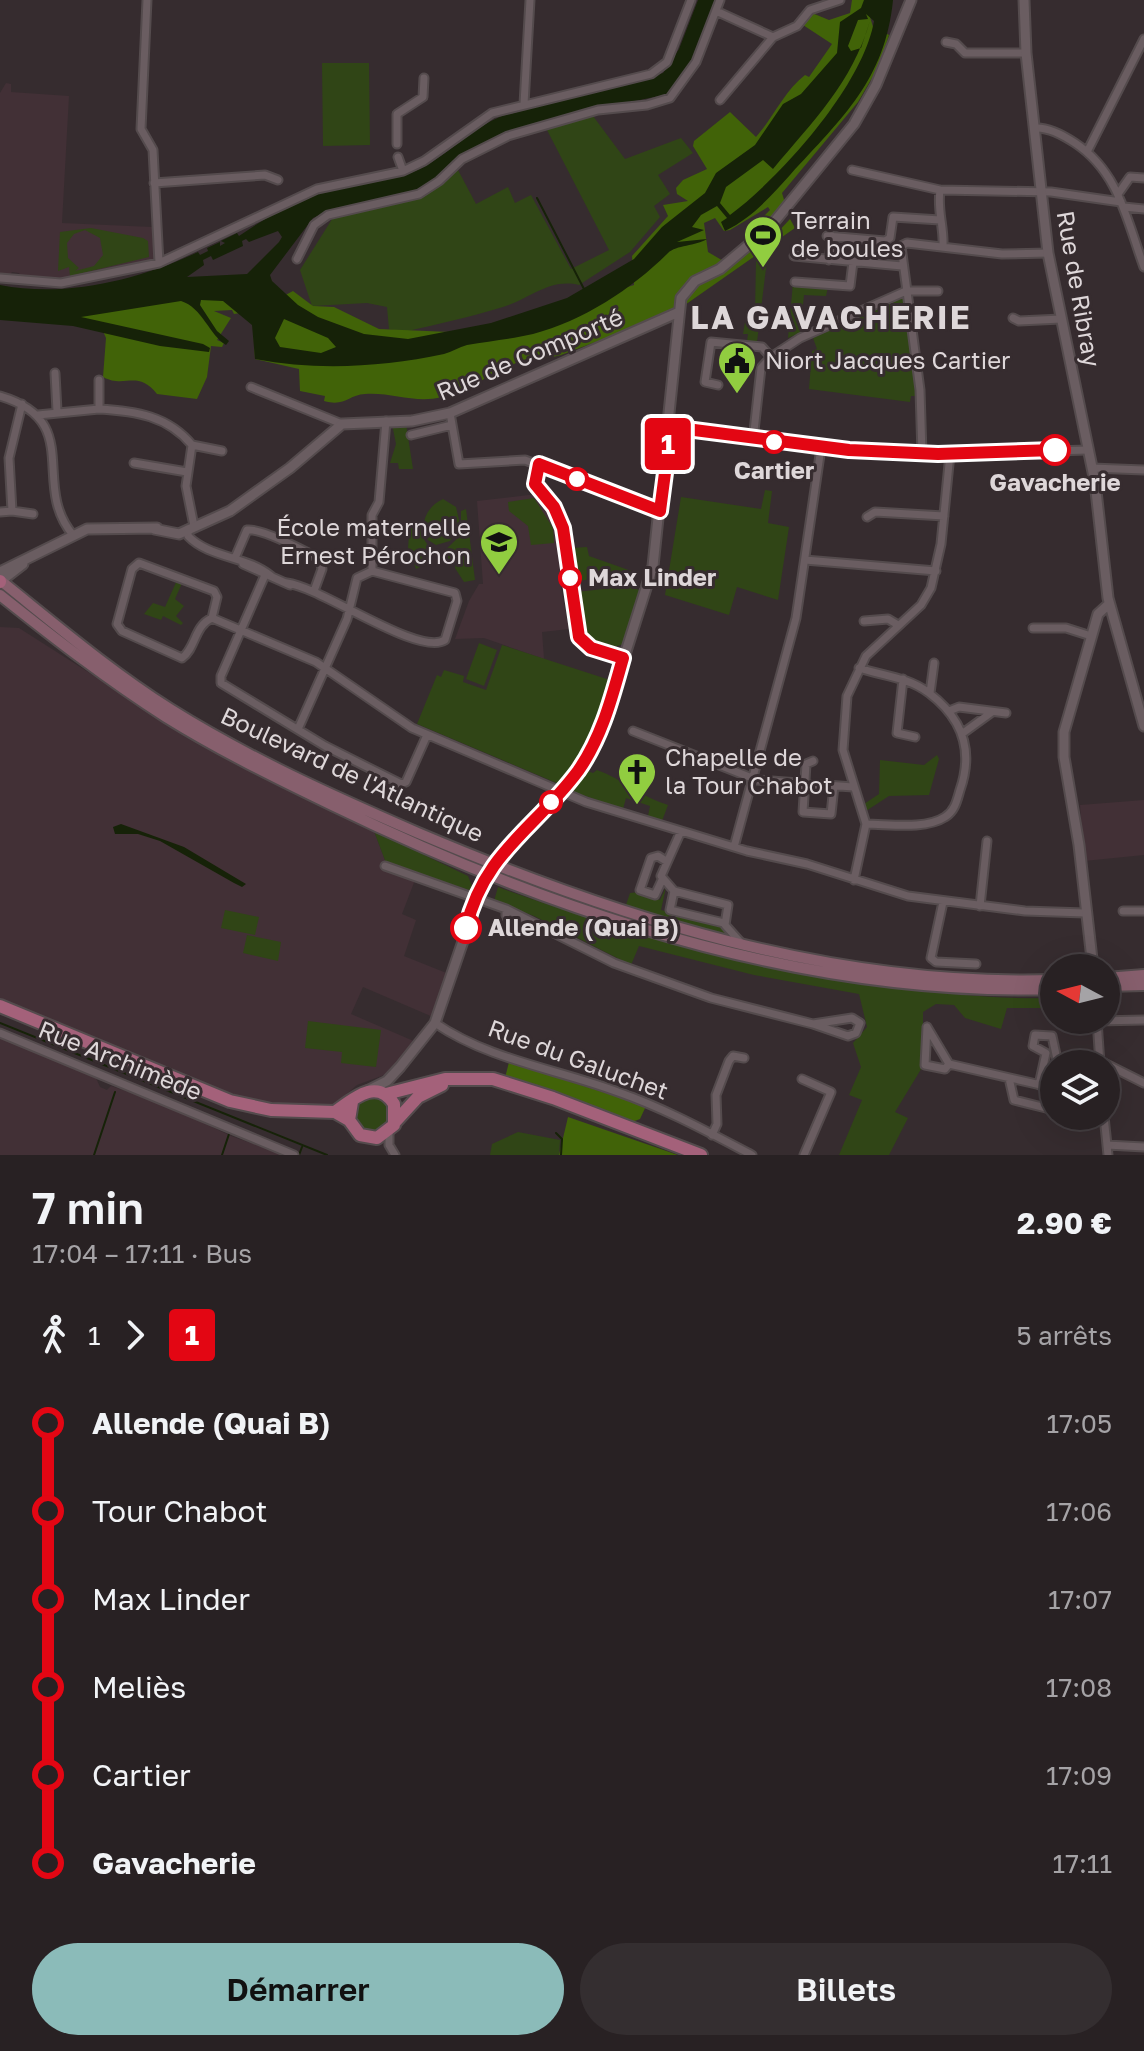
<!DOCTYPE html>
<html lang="fr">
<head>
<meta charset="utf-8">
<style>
	body { margin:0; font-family:"Golos Text",sans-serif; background:#342e30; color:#f1f3f6; height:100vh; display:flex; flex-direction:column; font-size:30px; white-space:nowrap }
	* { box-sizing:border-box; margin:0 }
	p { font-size:26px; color:#a5a3a6 }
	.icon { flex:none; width:44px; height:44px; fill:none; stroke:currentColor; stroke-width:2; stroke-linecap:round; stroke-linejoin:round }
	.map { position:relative; height:1155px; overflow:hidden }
	.panel { display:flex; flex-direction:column; background:#282123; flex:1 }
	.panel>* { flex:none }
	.badge { padding:0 16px; border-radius:6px; font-size:28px; line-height:52px }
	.needle { width:52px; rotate:277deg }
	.fabs { position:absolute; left:1040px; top:954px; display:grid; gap:16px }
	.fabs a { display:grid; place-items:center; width:80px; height:80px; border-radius:50%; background:#282123; box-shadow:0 8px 32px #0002,0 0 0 2px #443e41; font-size:40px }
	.map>.badge { position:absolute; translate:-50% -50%; box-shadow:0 0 0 4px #fff }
	.legs { display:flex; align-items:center; gap:12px; height:88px; padding:0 32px; font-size:26px }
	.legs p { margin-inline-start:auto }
	.summary { display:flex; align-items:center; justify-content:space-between; height:136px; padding:0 32px }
	h1 { font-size:44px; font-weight:600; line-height:60px }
	.cta { display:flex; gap:16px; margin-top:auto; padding:16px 32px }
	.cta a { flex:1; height:92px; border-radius:48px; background:#8bbbb9; color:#111; font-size:32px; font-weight:600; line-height:92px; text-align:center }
	.cta a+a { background:#342e30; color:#f1f3f6 }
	ul { padding:0 32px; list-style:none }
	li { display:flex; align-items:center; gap:28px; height:88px; font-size:30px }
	li i { display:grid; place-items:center; width:12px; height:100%; margin:0 10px; background:currentColor }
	li i::after { content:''; width:20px; height:20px; margin:-10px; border:6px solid; border-radius:50%; background:#282123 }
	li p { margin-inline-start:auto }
	li:first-child i { background:linear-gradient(#0000 50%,currentColor 0) }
	li:last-child i { background:linear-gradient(currentColor 50%,#0000 0) }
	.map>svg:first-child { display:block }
</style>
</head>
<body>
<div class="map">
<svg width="1144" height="1155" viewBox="0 0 1144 1155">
	<rect width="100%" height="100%" fill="#362c2f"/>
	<path fill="#423036" d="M6,83L11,84V92L69,96L62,223L152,227L154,257L152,262L64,281L22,278L19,273L12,272L9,276H0V93Z
		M537,494L558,531L564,579L561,588L569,629L542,632L544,659L484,638L455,639L469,601L479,584H483L477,501Z
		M0,627L19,628L212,751L374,831L386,863L384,870L415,880L402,914L416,920L404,956L449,974L433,1017L363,987L351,1014L416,1042L387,1074L357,1085L334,1105L283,1107L247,1099L184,1076L0,999Z
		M1144,800V855L1084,861L1080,805Z
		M0,1036L95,1076L100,1087L107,1090L111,1086L161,1103L231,1136L286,1155H0Z"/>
	<path fill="#304516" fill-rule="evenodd" d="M322,63H369L370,145L323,146Z
		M593,116L625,159L681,138L693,153L658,175L670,194L654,206L660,217L630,252L579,285C549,278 530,299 503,307C471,317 437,324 404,332L389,329L387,307L367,303L312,306L300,270L334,216L423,195L458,170L476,204L508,187L515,203L531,195L571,269L609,250L547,130Z
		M91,228L143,238L148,241L149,257L70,276L69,267L58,271L60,232ZM85,230L100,238L103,255L94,266L75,271L79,268L68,258L67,243L74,234Z
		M767,260L757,342L747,341L748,334H743L746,316L752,317L755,313L756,261Z
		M793,283L828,287L826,296L804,295L800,333L788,338Z
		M903,298L918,396H911L910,402L809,389L812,351L817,349L813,338Z
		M392,424H406L413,469H399L398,463H390L396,444Z
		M765,490L772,491L768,523L789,527L778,600L737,587L729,615L665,595L681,497L761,509Z
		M534,498L553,528L554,543L531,545L528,526L509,511L508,502Z
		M443,499L456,507L460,524L450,541L436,545L425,538C420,523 427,506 443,499Z
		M466,509L475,580L464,582L455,568L456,561L447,558L443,552L461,535V511Z
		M410,523L420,525L421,535L433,553L428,563L416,569L408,548Z
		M587,547L589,556L637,573L578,581L572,548Z
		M178,578L183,581L175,599L184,606L176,616L183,623L181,625L163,616L161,620L144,614L153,603L165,607Z
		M631,586L641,591L624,644L607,649L595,646L579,623L576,592Z
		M479,643L497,650L484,686L466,679Z
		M502,645L613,681C604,711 588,769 559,784L417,724L437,675L441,677L444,670L464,676L463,682L486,690Z
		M937,755L939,759L929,795L889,796L866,811L864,804L879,794L880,760L924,765Z
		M582,769L593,773L597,770C623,779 641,797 668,805L662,821L648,816L650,806L626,798L623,809L574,792L573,784Z
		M374,831L468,876L472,886L469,890L386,863Z
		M498,887C575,916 659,936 742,955C844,978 949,1001 1054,998V1008H1007L1001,1029L965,1018L954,1005L936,1004L923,1012V1066L895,1112L908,1118L889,1155H839L862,1100L849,1095L861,1067L853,1043L867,1027L859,994L754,975L639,946L631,965L534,916L494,901Z
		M666,887L661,910L723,925L734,937L625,908L630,893L639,892L660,900Z
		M225,910L259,917L255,935L221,928Z
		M247,935L281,942L278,961L243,953Z
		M308,1021L381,1030L376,1067L341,1063L342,1052L305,1048Z
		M354 1114a18 18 0 1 1 36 0a18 18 0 1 1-36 0Z
		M518,1132L560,1140L559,1155H490L492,1144Z"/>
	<path fill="#416308" d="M852,0H865L873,27L889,35L879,66L858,102L782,193L785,203L769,224L763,217L770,210L768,207L730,230L724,231L715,218L704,223L708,252L725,262L701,274L676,307L633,328L561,355L549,358L536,355L494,372L474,386L444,392L442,397C415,404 392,392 365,394C348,395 345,407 324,401L325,396L300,391L299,369L255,359L253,325L240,313L234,314L232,310L214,311L231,318L217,340L224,343L222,347L211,346L207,377L197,399L157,394C137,369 125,389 103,377L106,338L99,322L78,317L79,312L243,290L276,300L293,291L313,306L334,307L379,329L474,333L634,285L632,256L668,216L663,205L688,201L677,194L676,188L683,180L707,169L693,146L694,141L730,112L756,137C773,118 785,90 805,75L809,77L832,44L803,25L812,13L829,20L850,13Z
		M790,219L795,228L682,307L692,288L773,230L777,233Z
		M509,1062L646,1106L640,1119L632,1122L505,1078Z
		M568,1117L678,1155H559Z"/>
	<path fill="#162208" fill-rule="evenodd" d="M698,0H717L688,73L669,94L596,109L505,134L412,193L331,210L313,218L270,275L272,281L298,305L318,317L364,334L408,339L491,323L567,298L634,259L662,227L705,193L716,173L755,145L783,104L801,94L837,53L840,22L861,8L864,0H893C885,80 843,117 790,175C770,197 753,217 725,231L721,222L727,218L717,206L701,215L692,227L704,230L677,242L707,239C696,246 676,245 668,253C633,288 583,321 533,334C512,339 489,341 467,345C459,347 452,352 444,354C382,367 318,371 255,359L252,325L223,301L201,300L200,305L217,331L229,341L226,345C210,336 202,307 181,301L81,317L203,344L210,348L209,352L160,346L73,326L0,320V285C66,298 138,280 198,252L200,255L208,251L207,248L220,242V246L225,243L221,241L237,233L239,236C269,215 308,193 348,184C372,179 396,180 420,169C449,154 472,128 502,116L663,73L679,49ZM866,14L874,21C863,85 782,176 730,215L720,203L726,187L763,160L773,169C813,121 852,83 870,21L861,48L851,51L848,46L858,20L868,19ZM278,231L282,237L279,242L247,274L187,277L204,265L203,260L211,256L213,260L243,246L242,241L246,239L249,242ZM284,319L328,338L336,347L321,353L280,347L275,338Z
		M121,824L184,847L246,884L242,887L234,883L160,841L138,834H115L113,827Z"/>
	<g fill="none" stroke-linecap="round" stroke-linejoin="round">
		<path stroke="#162208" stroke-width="2" d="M537,198L584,289
			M0,1023L327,1155
			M556,1133L562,1139L561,1155
			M94,1155L115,1092
			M222,1155L230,1131
			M299,1155L302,1147"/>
		<g stroke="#544b4d" stroke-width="11">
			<path id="minor" d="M147,0L141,129L153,150L159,263
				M716,11L773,37L797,26L810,10L840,0
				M946,42L956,44L965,53H1026
				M720,100L773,37
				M524,104L530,0
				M1035,128C1049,127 1063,135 1075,143C1119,172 1127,221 1144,267
				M397,144V114L423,97L424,78
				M1087,152L1144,39
				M398,157L403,171
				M852,170L940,190L1051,192L1121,202
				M154,183L265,175L278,180
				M940,190C937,211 944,226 943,246
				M1118,194L1130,177L1144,178
				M1124,207L1144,209
				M827,236L885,241L890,238L893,217L940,220
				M794,256L902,266
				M297,259L314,225L328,215L419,194L439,181L462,159L508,136L598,110L647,105L670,98L696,62L720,0
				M829,260L832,236
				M0,278L61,283L159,263L317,189L403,171L424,161L492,113L651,74L667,62L691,0
				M795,282L850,286L853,262
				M1013,318L1019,321L1061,319
				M55,373L57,411
				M718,385L705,382L711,342L762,347L771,357
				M251,387L342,424
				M0,396C85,421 30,484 73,535
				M99,409C136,411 168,416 192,445L186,486L194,526
				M450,413L459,464L525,460L660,511
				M38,415L99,409V380
				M671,427L849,450L938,454L1088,450
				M411,435L452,425
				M753,440L761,368L771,357L800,338L906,291H938
				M192,445L222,451
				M922,454L920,390L901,246L907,243L1002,254L1048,253
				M134,463L187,472
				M539,464L535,484L554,507L563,528L579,637L591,648L623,658
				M1092,468L1144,470
				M12,511L33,514
				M0,512L12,511L9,458L22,404
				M867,517L875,512L944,516
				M188,529V536C209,558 247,556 271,576
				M235,558L247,530C261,528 305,551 320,559L322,569L314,591
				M805,560L936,571
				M243,564L290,585
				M265,575L221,676V683L325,746L401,784L406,782L427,735
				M287,583C321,587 419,657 445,640L457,601L455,593L372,571
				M212,618L217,597L214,591L139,563L132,569L117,624L122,631L182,658C196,648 194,626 212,618L316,662L412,728L586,802L747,851L807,864L908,896L1025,911L1085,913
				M864,621L888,619L898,625
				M1033,628H1066L1091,636
				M859,668C883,676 908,677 929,693C962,718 974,750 960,790C957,800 955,811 945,817C925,830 889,824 866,824
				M903,679L897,733L915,737
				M930,693L934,663
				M949,711L959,707L1006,713
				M298,729L347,619L357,578L372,571V515L379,502L386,421
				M633,731L757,780L853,787
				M963,733L992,712
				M813,761L806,764L803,812L831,814L834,786
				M734,847L796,618L821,448
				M385,866L506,909L614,963L711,998L813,1024L852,1018L860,1023L856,1033L848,1036L813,1024
				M662,880L655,895L640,890L651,858L658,856L666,861
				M854,880L866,824L843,750L847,696L866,656L921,605L931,588L941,544L950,454
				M674,891L661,876L681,831
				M943,902L931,958L936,962L976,964
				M980,906L987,841
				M506,909V916L515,932L534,931L543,926
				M1123,911H1144
				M724,923L670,910L674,891L728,905L725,925L742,944
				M1097,1020L1100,1064
				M1097,1021L1144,1020
				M435,1023C489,1060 557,1069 618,1092C664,1108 708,1132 752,1155
				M927,1027L949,1064L1054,1088
				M927,1027L925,1065L945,1069L949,1064
				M0,1033L294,1155
				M1100,1061L1144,1083
				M1009,1078L1014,1100L1054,1110
				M802,1079L831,1092L804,1155
				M1039,1085L1046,1053L1033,1046L1035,1035L1052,1036L1058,1064
				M1104,1116L1108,1155
				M389,1131V1145L395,1155
				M712,1135L717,1124L716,1095L729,1061L733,1056L744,1058
				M1107,1145L1144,1147"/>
		</g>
		<g stroke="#544b4d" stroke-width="13">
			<path id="tertiary" d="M1024,0L1026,53L1048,253L1095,482L1108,598L1144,726
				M154,529L179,534L230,511L290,468L342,424L412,421L450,413L679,312
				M0,572L87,529L157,528
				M1,581L23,564
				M1093,968L1079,845L1064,757V732L1098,614L1109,604
				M369,1090L387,1081L400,1067L435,1023L486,874L569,782L589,753L604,721L653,566L681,298L695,281L720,269L770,227L854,124L876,85L911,0"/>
		</g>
		<g stroke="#544b4d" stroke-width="14">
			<path id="secondary" d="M1,581C56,625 110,671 170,709C248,758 333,796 418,833C618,918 833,987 1054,980
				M0,595C54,638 108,680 166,717C219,750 276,778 332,805C554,913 805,997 1054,989
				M1106,978L1144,975
				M1106,986L1144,985"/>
		</g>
		<g stroke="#544b4d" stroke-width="16">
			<path id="primary" d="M0,581V582
				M0,1006L230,1101L271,1110L335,1112L349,1120
				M386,1094L445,1079H493L553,1098L701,1155
				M335,1112C353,1099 377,1077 394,1104V1125L377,1138L360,1135L349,1120L352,1102
				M395,1122L418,1097L442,1085"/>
		</g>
		<use href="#minor" stroke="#6a5d61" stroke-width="7"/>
		<use href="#tertiary" stroke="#6a5d61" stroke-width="9"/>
		<use href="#secondary" stroke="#875f6d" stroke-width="10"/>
		<use href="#primary" stroke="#a4617a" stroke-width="12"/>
	</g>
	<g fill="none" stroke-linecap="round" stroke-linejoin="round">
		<g stroke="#fff" stroke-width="18">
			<path id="line-1" d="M466,928C484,852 535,829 578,771C602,737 612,697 623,658L591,648L579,637L563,528L554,507L535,484L539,464L660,511L671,427L849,450L938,454L1055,450"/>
		</g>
		<use href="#line-1" stroke="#e30613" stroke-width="12"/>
	</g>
	<defs>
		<g id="stadium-pin" transform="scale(2)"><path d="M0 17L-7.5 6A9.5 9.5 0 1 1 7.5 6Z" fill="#91cd40" stroke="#362c2f"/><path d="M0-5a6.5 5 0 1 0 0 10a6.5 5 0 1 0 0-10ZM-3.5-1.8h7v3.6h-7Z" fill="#111"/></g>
		<g id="civic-pin" transform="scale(2)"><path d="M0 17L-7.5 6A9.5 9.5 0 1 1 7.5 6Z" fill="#91cd40" stroke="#362c2f"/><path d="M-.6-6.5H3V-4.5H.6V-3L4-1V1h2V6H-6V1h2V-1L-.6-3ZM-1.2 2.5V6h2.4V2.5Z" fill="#111"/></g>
		<g id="school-pin" transform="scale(2)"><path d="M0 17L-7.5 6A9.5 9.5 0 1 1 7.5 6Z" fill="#91cd40" stroke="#362c2f"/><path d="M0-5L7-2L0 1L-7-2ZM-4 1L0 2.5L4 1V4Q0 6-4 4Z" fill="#111"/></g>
		<g id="church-pin" transform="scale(2)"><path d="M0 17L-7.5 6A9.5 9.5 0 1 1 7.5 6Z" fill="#91cd40" stroke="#362c2f"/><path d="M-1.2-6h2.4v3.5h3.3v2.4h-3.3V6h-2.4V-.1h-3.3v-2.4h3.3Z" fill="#111"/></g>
	</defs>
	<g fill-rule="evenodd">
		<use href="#stadium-pin" x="763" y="235"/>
		<use href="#civic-pin" x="737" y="361"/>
		<use href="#school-pin" x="499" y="542"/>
		<use href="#church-pin" x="637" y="772"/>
	</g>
	<g fill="#fff" stroke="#e30613" stroke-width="4">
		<circle cx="774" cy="442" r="10"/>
		<circle cx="1055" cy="450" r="14"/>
		<circle cx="577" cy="479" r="10"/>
		<circle cx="570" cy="578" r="10"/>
		<circle cx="551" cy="802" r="10"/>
		<circle cx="466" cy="928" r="14"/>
	</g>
	<g text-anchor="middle" stroke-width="6" stroke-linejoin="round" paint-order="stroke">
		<g font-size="24" fill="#ded7d9" stroke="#362c2f" text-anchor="start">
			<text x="791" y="229">Terrain<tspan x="791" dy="28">de boules</tspan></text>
			<text x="765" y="369">Niort Jacques Cartier</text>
			<text x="471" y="536" text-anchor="end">École maternelle<tspan x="471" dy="28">Ernest Pérochon</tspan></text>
			<text x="665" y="766">Chapelle de<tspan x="665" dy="28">la Tour Chabot</tspan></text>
		</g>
		<g font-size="24" fill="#ded7d9" stroke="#362c2f">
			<text transform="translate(1078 289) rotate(80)" y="8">Rue de Ribray</text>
			<text transform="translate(530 355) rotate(-23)" y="8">Rue de Comporté</text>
			<text transform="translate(352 775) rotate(25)" y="8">Boulevard de l'Atlantique</text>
			<text transform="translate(578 1060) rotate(20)" y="8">Rue du Galuchet</text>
			<text transform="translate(120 1061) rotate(22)" y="8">Rue Archimède</text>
		</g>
		<g font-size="24" font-weight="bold" fill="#ded7d9" stroke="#362c2f">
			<text x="774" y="479">Cartier</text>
			<text x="1055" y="491">Gavacherie</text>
			<text x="588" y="586" text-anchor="start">Max Linder</text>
			<text x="488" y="936" text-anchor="start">Allende (Quai B)</text>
		</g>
		<g font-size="32" font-weight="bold" letter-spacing="2" fill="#ded7d9" stroke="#362c2f">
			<text x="831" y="329">LA GAVACHERIE</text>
		</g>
	</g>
</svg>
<div class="fabs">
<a><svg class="needle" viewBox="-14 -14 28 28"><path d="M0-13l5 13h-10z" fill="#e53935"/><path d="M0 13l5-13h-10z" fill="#a5a3a6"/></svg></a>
<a><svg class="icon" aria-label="layers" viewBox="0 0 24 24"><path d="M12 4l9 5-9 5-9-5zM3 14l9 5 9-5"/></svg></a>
</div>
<b class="badge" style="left:668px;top:444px;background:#e30613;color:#fff">1</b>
</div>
<section class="panel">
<div class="summary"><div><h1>7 min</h1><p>17:04 – 17:11 · Bus</p></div><b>2.90 €</b></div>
<div class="legs"><svg class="icon" aria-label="walk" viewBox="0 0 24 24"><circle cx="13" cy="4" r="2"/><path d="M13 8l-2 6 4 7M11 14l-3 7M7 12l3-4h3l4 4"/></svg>1<svg class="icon" aria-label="forward" viewBox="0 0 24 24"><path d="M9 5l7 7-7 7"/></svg><b class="badge" style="background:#e30613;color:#fff">1</b><p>5 arrêts</p></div>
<ul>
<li><i style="color:#e30613"></i><b>Allende (Quai B)</b><p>17:05</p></li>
<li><i style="color:#e30613"></i><span>Tour Chabot</span><p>17:06</p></li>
<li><i style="color:#e30613"></i><span>Max Linder</span><p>17:07</p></li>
<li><i style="color:#e30613"></i><span>Meliès</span><p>17:08</p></li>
<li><i style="color:#e30613"></i><span>Cartier</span><p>17:09</p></li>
<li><i style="color:#e30613"></i><b>Gavacherie</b><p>17:11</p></li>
</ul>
<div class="cta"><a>Démarrer</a><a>Billets</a></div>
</section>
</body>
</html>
